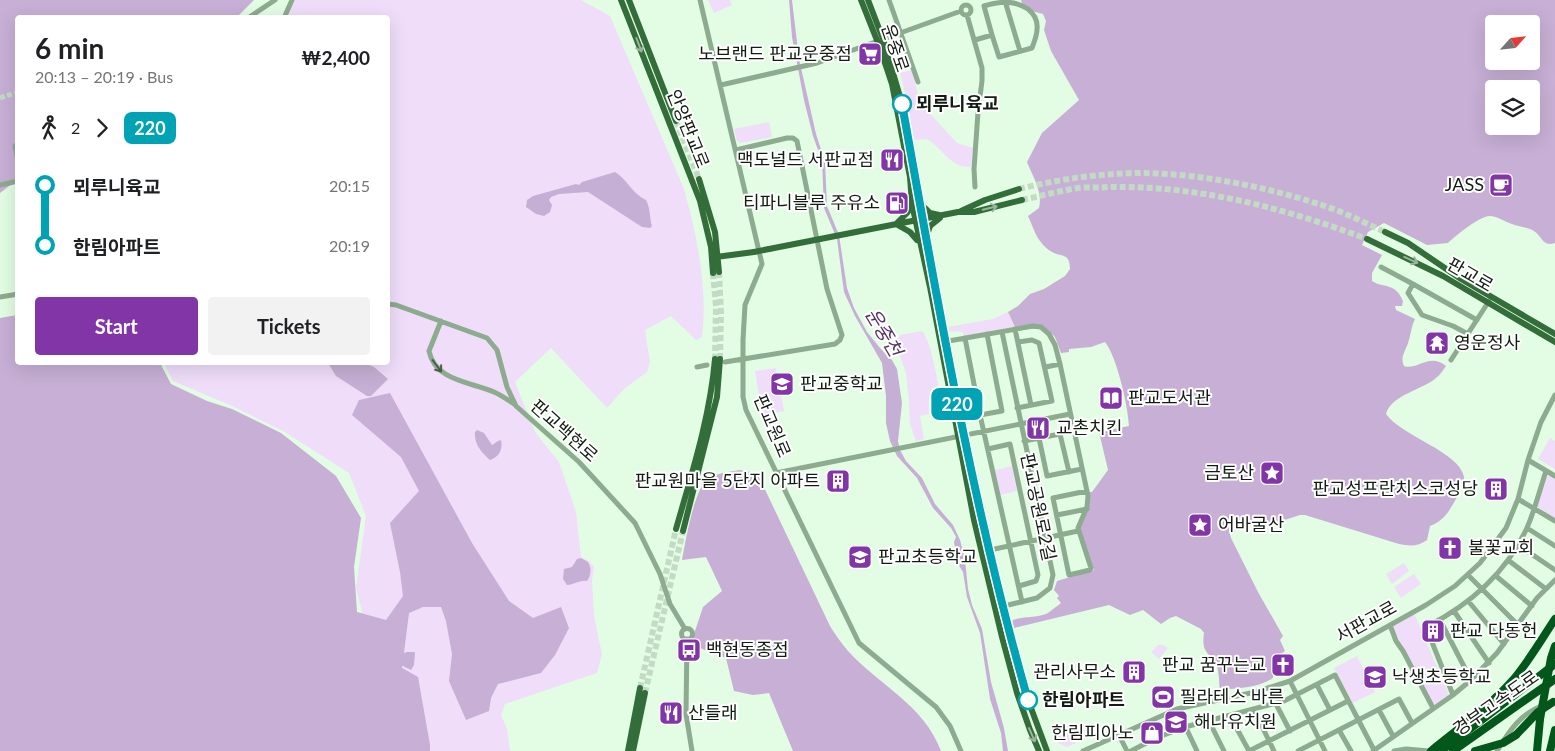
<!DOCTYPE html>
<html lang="en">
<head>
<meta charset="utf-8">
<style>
	body { margin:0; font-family:Lato,"Noto Sans KR",sans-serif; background:#f2f2f2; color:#202124; height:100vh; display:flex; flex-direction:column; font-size:19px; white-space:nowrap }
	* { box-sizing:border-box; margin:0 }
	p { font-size:16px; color:#757577 }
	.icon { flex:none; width:28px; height:28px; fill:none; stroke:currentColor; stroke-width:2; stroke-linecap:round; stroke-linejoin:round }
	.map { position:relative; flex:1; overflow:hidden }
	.details { position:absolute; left:15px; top:15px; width:375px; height:350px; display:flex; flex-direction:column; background:#fff; border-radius:5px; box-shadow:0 5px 20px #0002 }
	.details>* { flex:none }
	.badge { padding:0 10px; border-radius:8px; font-size:18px; line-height:32px }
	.needle { width:32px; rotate:63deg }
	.buttons { position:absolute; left:1485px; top:15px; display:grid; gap:10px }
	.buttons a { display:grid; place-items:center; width:55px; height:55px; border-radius:5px; background:#fff; box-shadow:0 5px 20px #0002; font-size:25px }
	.map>.badge { position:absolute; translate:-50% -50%; box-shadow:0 0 0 2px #fff }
	.legs { display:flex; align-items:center; gap:8px; height:55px; padding:0 20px; font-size:16px }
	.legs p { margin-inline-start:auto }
	.overview { display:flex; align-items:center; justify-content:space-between; height:85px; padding:0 20px }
	h1 { font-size:28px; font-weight:700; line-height:38px }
	.action { display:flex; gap:10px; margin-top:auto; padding:10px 20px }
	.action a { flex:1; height:58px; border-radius:5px; background:#8235a6; color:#fff; font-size:20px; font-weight:700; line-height:58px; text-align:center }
	.action a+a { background:#f2f2f2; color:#202124 }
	ul { padding:0 20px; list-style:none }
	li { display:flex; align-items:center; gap:18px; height:60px; font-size:19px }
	li i { display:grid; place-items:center; width:8px; height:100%; margin:0 6px; background:currentColor }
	li i::after { content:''; width:12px; height:12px; margin:-6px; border:4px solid; border-radius:50%; background:#fff }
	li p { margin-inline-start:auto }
	li:first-child i { background:linear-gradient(#0000 50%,currentColor 0) }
	li:last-child i { background:linear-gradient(currentColor 50%,#0000 0) }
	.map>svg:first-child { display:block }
</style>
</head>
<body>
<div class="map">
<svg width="1555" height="751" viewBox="0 0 1555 751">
	<rect width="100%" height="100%" fill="#e2fde3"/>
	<path fill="#efddfa" d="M295,0H581L610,16L684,189C697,235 708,290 702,337L696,340L671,316L645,330L650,362L647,372L624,389L607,408L551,348L515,382L535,432L559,462L576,512L581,557L589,561L594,567L592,581L594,616L602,654L597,673L505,704L501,715L507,729L510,751H421L363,616L356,588L366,516L349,473L283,431L230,405L173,381L164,363L388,362V18L285,17Z
		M708,0H730L732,5L714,13Z
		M912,70L919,99L923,106L957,143L973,148L971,165L970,167C951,168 941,147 927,139L913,140L907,101L900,73Z
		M769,122L772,137L740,143L737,141L734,129Z
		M1008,312L1015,327L964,336L963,332L948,331V327L993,319Z
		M922,331C932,341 940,395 943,411L920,416L924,439L916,441L910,424L909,401L906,373L894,339L900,337V335Z
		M776,368L784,411L762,415L755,371Z
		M1550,438L1555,441V469L1538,459Z
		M1012,466L1017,491L1000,495L995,470Z
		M1550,475L1555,478V520L1536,506L1546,477Z
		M1404,563L1409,571L1392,584L1386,574Z
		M1414,574L1421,584L1401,598L1394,587Z
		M1414,613L1449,695L1436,704L1432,703L1392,630L1393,625Z
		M1158,645H1163L1168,648L1159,659L1151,652Z
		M1357,656L1375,692L1353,703L1334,668Z
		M1074,724L1076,728L1072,732L1076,743L1067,747L1058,743L1054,735L1061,726Z"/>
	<path fill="#c7afd5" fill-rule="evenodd" d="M0,0H254L237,17L18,18L17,180L0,193Z
		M1021,0H1555V243C1542,247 1543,237 1534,231C1528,227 1519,227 1512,224C1505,222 1497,216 1490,216C1481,215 1455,236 1448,243L1427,245L1384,223L1368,232L1362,245L1382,255L1372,273V281C1385,289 1395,282 1403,301L1402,306H1395L1396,310L1415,319C1411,327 1411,335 1408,343C1405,352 1400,357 1404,366C1416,371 1430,352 1446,366C1443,370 1440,375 1436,378C1422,390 1391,395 1386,414C1401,436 1460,452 1464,477C1465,485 1460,492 1456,499C1449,511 1444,521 1430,526L1427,540C1418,547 1409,546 1399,544L1305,515H1300L1266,526L1252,525L1233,531L1230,534L1231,538L1258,592L1283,636L1280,640L1285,651L1273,659V678C1258,688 1237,688 1220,690C1219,683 1219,672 1217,666C1210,651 1201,655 1204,633L1201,629L1176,616L1170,618L1161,624L1143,610L1130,615L1109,605L1014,628L1012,622L1013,620C1024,616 1038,618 1048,613C1052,610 1057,606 1061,603L1057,598L1059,596L1054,590L1057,581L1094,570C1090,559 1078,535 1080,525C1084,509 1092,514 1089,492H1092L1108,470L1099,432L1129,426C1128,406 1117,357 1105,342L1091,347L1069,349V352L1061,353L1055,337L1048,330L1015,327L1008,312L1018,306L1030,294L1044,289L1065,276L1070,269C1070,252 1060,257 1052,252C1048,250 1043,245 1040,241C1035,235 1032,224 1028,216L1039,208C1043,192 1033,177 1027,162L1042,133L1079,100L1051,51L1044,30L1046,21L1043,14L1024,9ZM1494,24H1531V61H1494ZM1494,89H1531V126H1494Z
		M17,315L18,362L161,363L162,367L171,384L207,401L232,409L281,433L336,476L361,518L354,567L357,612L386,620L403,596L400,572L390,523L419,491L401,457L352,415L359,400L390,393L472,543L509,601L533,618L561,607L569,628L555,655L541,673L498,684L491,698L489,711L466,720L449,681L452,654L446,621L441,607H423L409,613L402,668L418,677L430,745V751H0V318Z
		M740,470L756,473L760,479L830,626C835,634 841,643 848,651C879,685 924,705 941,751H793L769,693L753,695L734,691L726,658L692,645V640L703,607L722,591L706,557L682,560C685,544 694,491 706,481C715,473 728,472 740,470Z"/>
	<path fill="#c6afd4" d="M789,0H792L799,59L816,134L825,162L827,206L839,235L847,288L854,308L867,332L880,348L892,360L897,369L902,403L898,441L900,450L906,461L922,478L935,504L953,525L960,540L965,559L968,589L972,605L982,629L991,682L1004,728L1008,751H1003L1001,733L990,699L980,633L967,597L963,572L958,564L954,542L956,537L951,528L933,508L917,478L897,456L890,441L886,423V396L882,363L855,316L844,292L837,239L824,208L822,161L813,136L804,100L792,37Z
		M615,172C627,179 632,194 646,200C651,210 649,216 652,226L650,228L642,227L588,192L559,194L551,197L549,200L552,205L550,212L544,216L536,214L526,207L527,200L533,196L576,184L579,185L582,182Z
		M362,362L374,367L388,379L371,396H367L336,376L328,363Z
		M477,430L484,433L492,445L498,441L501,440C503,450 499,457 490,460C481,452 474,444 475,432Z
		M581,558L588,562C592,569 591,575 587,581C579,580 574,585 567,585L563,579L564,569L572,567L577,559Z
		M407,652H414L415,653L414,665L411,670L401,665L398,658L402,654Z"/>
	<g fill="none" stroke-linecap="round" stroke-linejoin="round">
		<path stroke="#c3dbc4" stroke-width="5" stroke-dasharray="5 2.5" stroke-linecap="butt" d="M0,98L18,92"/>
		<path stroke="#c3dbc4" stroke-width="6" stroke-dasharray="6 3" stroke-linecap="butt" d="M676,121L699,179
			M1019,189C1060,179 1101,173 1143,173C1203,174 1266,187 1322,205C1344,212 1365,223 1385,232
			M1022,200C1041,196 1059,191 1078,188C1088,187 1098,188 1108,187C1196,185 1285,208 1367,239
			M719,272L721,313L720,359
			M713,273L716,306L715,359
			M640,688L676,529
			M645,693L683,531"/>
		<path stroke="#8dab8e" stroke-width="5" d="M700,0L762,264L745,305L743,340V397L746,410L859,643L936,707L950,726L961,751
			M889,0L918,82
			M1005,1L1020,51
			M961 10a5 5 0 1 1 10 0a5 5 0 1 1-10 0Z
			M967,15L982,68V81L978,112L974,169L975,187
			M248,18L275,0
			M284,18L292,0
			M975,40L992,35L999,57L1032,48C1034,42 1037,36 1037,29C1038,21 1034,14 1028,9C1014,0 1000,1 984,6L992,35
			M721,85L817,63L961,11
			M18,144L15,146L18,161
			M0,185L18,181
			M1381,267L1413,284
			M0,297L18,294
			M388,304L396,305L487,338L497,350L507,387L516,406L579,462L635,523L660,574L670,604L685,629
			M441,321L429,351C435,381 471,382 494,392C501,395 508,400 514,404
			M1015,329L1031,405
			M1468,334L1453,326L1422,315L1408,293L1413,284L1477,320
			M965,338L980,415L1022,602
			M943,342L1033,326L1041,327L1049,334L1055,345L1060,364L1088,496L1087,507L1078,528L1091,568L1090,570L1069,575L1053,498L1087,491
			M1451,360L1489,301
			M725,362L835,344L840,340L842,335L827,289L797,141L793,138H787L736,150
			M697,367L707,365
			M1046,367L1060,364
			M1017,408L1052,401L1039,343L1032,340L1018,342
			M980,415L1002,411L987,334
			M1039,438L1047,476L1082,469
			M1024,441L1060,434L1069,472
			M988,449L1010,444L1038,575L1036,581L1019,586
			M1528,460L1555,476
			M776,473L1070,414
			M1518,499L1555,521
			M1057,515L1087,509
			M1527,528L1555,546
			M1518,545L1555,570
			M990,550L1078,531
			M1508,560L1546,589
			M1468,575L1518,625
			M1496,576L1532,606
			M1469,602L1504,644
			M1000,607L1037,598L1050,588L1053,575L1002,332
			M1454,611L1489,663
			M1440,620L1471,680
			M1390,625L1396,641L1403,651L1433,708
			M681.5 634a5.5 5.5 0 1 1 11 0a5.5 5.5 0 1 1-11 0Z
			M687,639L686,714L692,751
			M1290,681L1325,751
			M1317,685L1330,710
			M1453,695L1426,627C1469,605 1505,574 1526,530C1534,513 1540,489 1546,471
			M1276,704L1290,731
			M1177,709L1197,751
			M1254,710L1274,751
			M1379,710L1393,736
			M1230,716L1249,751
			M1209,721L1224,751
			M1339,730L1351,751
			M1119,735L1127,751
			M1083,751L1177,709L1255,692L1290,681L1426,605L1455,586L1480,563L1506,528L1518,499L1528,460L1541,422L1555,395
			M1131,751L1156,738L1185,727L1284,701L1335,675L1374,750
			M1249,751L1348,701
			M1298,751L1399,699L1412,723
			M1373,751L1453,695L1471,680L1497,653L1537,598L1555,580
			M1394,751L1406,749L1429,751
			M1497,751C1509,731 1521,713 1544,705"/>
		<path stroke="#336d3a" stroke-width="6" d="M621,0L700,201L711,247L713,273
			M629,0L676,121
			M861,0L880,48L892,84L910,177L912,204L930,287L974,520L1002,637L1017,693L1030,730L1039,751
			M868,0L883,39L901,100L944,339L962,430L1004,617L1031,708L1047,751
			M699,179L715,232L719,272
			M921,204L930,213L939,215
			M961,211L985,200L1019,189
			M896,224L910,232L917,240
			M896,224L907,213L912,204
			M1385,232L1408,243L1461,279L1555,334
			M927,235L930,226L940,218
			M1367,239L1443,276L1555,342
			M769,249L958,212H974L1022,200
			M716,257L754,252
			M676,529C692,473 710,417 715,359
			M683,531L717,397L720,359
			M628,751L640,688
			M633,751L645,693"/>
		<path stroke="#04571a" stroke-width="8" d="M1516,735L1538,712L1553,702
			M1431,751C1459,728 1489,707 1513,680C1529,661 1541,640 1555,619
			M1441,751L1555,664
			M1453,751L1555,679
			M1537,751L1540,719
			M1550,751L1555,730"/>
		<path stroke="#336d3a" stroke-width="6" d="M754,252L769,249"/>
		<path stroke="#04571a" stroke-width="8" d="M1540,719L1551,658L1555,646
			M1475,751L1503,743L1516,735"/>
	</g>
	<defs><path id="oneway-shaft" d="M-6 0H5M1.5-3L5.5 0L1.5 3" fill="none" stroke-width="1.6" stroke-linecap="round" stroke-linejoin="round" transform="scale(1.25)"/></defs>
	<g stroke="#99b69c">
		<use href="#oneway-shaft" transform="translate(639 45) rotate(69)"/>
		<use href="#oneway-shaft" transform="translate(990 208) rotate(-14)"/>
		<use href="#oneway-shaft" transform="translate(1411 260) rotate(24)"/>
		<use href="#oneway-shaft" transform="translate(1032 735) rotate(66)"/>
	</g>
	<use stroke="#4a5c4a" href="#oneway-shaft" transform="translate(437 366) rotate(53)"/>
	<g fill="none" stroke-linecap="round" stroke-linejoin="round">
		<g stroke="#fff" stroke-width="11">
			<path id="line-1" d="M902,104C938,304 972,505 1028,700"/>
		</g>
		<use href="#line-1" stroke="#00a3b4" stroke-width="8"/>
	</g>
	<defs>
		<g id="supermarket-square" transform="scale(1.25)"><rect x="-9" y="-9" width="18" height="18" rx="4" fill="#8235a6" stroke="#fff"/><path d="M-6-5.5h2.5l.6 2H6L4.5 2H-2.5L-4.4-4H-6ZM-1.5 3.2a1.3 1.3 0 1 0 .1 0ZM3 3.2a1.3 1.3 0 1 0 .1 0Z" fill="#fff"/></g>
		<g id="restaurant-square" transform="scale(1.25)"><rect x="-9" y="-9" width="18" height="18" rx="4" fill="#8235a6" stroke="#fff"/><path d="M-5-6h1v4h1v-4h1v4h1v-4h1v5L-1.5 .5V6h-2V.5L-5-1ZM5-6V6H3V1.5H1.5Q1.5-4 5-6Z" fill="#fff"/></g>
		<g id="cafe-square" transform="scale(1.25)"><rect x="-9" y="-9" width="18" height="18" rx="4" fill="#8235a6" stroke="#fff"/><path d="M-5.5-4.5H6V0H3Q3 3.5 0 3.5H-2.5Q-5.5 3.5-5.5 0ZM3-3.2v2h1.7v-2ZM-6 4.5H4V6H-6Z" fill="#fff"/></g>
		<g id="fuel-square" transform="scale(1.25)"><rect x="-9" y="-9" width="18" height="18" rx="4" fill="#8235a6" stroke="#fff"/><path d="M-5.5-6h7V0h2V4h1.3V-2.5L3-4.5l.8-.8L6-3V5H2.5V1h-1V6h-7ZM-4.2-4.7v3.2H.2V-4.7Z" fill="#fff"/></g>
		<g id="temple-square" transform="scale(1.25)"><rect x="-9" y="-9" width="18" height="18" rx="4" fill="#8235a6" stroke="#fff"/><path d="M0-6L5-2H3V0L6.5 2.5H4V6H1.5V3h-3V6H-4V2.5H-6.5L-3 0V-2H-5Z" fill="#fff"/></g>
		<g id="school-square" transform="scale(1.25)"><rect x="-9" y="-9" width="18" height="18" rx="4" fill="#8235a6" stroke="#fff"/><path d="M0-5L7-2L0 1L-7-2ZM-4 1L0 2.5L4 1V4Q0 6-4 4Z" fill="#fff"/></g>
		<g id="library-square" transform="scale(1.25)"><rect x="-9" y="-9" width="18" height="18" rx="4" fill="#8235a6" stroke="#fff"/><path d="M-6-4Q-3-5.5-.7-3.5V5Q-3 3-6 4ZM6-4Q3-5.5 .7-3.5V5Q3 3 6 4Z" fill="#fff"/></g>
		<g id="sight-square" transform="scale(1.25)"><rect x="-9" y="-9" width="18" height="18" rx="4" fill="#8235a6" stroke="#fff"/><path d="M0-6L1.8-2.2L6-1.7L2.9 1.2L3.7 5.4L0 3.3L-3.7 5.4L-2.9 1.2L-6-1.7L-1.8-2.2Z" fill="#fff"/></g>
		<g id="building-square" transform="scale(1.25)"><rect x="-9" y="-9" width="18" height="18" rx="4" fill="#8235a6" stroke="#fff"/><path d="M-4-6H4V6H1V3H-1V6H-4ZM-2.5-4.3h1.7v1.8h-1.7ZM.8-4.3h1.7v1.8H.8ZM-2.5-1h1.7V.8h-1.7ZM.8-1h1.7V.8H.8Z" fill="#fff"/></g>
		<g id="church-square" transform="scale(1.25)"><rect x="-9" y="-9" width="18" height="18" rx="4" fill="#8235a6" stroke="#fff"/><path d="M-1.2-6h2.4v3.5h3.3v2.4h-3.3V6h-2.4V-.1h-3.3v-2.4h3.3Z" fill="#fff"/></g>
		<g id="bus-square" transform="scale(1.25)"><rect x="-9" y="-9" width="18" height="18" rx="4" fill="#8235a6" stroke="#fff"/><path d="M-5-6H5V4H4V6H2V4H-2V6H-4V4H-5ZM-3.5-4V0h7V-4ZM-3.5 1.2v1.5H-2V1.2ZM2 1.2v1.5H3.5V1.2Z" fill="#fff"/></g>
		<g id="stadium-square" transform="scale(1.25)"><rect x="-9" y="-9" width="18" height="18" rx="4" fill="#8235a6" stroke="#fff"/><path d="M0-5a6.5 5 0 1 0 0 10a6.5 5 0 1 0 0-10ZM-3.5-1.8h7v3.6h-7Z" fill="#fff"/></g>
		<g id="shop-square" transform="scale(1.25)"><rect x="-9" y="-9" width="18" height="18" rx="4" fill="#8235a6" stroke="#fff"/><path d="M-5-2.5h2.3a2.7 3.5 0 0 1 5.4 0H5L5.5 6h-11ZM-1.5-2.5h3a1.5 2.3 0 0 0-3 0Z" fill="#fff"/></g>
	</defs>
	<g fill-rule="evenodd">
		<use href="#supermarket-square" x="870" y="54"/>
		<use href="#restaurant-square" x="892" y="160"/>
		<use href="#cafe-square" x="1501" y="185"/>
		<use href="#fuel-square" x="897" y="203"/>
		<use href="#temple-square" x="1437" y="343"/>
		<use href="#school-square" x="782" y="384"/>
		<use href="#library-square" x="1111" y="398"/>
		<use href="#restaurant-square" x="1038" y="428"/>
		<use href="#sight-square" x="1272" y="473"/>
		<use href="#building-square" x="838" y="481"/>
		<use href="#building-square" x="1496" y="489"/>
		<use href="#sight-square" x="1200" y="525"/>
		<use href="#church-square" x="1450" y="548"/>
		<use href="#school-square" x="860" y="557"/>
		<use href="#building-square" x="1433" y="631"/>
		<use href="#bus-square" x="689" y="650"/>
		<use href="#church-square" x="1283" y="665"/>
		<use href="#building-square" x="1134" y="672"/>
		<use href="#school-square" x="1375" y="677"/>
		<use href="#stadium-square" x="1163" y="697"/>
		<use href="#restaurant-square" x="671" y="713"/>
		<use href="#school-square" x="1176" y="722"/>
		<use href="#shop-square" x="1152" y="733"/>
	</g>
	<g fill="#fff" stroke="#00a3b4" stroke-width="2.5">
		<circle cx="902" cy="104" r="9"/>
		<circle cx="1028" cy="700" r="9"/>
	</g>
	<g text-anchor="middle" stroke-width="4" stroke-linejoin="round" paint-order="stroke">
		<g font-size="18" fill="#131c13" stroke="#fff">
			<text transform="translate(895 48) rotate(71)" y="6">운중로</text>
			<text transform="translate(688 129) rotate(68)" y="6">안양판교로</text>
			<text transform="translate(1470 275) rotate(30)" y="6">판교로</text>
			<text transform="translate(772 426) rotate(67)" y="6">판교원로</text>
			<text transform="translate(564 431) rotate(42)" y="6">판교백현로</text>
			<text transform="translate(1038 507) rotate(78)" y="6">판교공원로2길</text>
			<text transform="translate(1366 622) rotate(-29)" y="6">서판교로</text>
			<text transform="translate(1496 703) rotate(-35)" y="6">경부고속도로</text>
		</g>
		<g font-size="18" fill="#131c13" stroke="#fff" text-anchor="start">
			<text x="852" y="60" text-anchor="end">노브랜드 판교운중점</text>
			<text x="874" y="166" text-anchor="end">맥도널드 서판교점</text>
			<text x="1484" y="191" text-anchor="end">JASS</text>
			<text x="880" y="209" text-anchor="end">티파니블루 주유소</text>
			<text x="1454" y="349">영운정사</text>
			<text x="800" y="390">판교중학교</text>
			<text x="1128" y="404">판교도서관</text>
			<text x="1056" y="434">교촌치킨</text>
			<text x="1254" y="479" text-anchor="end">금토산</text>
			<text x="820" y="487" text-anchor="end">판교원마을 5단지 아파트</text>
			<text x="1478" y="495" text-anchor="end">판교성프란치스코성당</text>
			<text x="1218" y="531">어바굴산</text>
			<text x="1468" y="554">불꽃교회</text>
			<text x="878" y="563">판교초등학교</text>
			<text x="1450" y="637">판교 다동헌</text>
			<text x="706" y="656">백현동종점</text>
			<text x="1266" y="671" text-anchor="end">판교 꿈꾸는교</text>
			<text x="1116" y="678" text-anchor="end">관리사무소</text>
			<text x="1392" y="683">낙생초등학교</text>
			<text x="1180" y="703">필라테스 바른</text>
			<text x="688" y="719">산들래</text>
			<text x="1194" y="728">해나유치원</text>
			<text x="1134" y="739" text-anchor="end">한림피아노</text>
		</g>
		<g font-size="18" font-weight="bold" fill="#131c13" stroke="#fff" text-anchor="start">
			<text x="916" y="110">뫼루니육교</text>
			<text x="1042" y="706">한림아파트</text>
		</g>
		<g font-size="19" font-style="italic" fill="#543465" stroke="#fff">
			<text transform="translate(884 332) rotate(59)" y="7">운중천</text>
		</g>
	</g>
</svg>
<div class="buttons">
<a><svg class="needle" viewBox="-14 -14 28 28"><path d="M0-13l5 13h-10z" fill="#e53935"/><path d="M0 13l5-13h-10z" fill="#757577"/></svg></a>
<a><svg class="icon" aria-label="layers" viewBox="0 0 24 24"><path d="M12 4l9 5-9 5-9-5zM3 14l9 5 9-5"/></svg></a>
</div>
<b class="badge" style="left:957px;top:404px;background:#00a3b4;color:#fff">220</b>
<section class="details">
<div class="overview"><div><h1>6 min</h1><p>20:13 – 20:19 · Bus</p></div><b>₩2,400</b></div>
<div class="legs"><svg class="icon" aria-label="walk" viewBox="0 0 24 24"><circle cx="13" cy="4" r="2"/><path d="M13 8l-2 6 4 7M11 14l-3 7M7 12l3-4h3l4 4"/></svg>2<svg class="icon" aria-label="forward" viewBox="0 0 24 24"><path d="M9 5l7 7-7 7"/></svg><b class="badge" style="background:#00a3b4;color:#fff">220</b></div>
<ul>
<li><i style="color:#00a3b4"></i><b>뫼루니육교</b><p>20:15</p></li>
<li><i style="color:#00a3b4"></i><b>한림아파트</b><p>20:19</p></li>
</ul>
<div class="action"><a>Start</a><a>Tickets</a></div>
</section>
</div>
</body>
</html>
